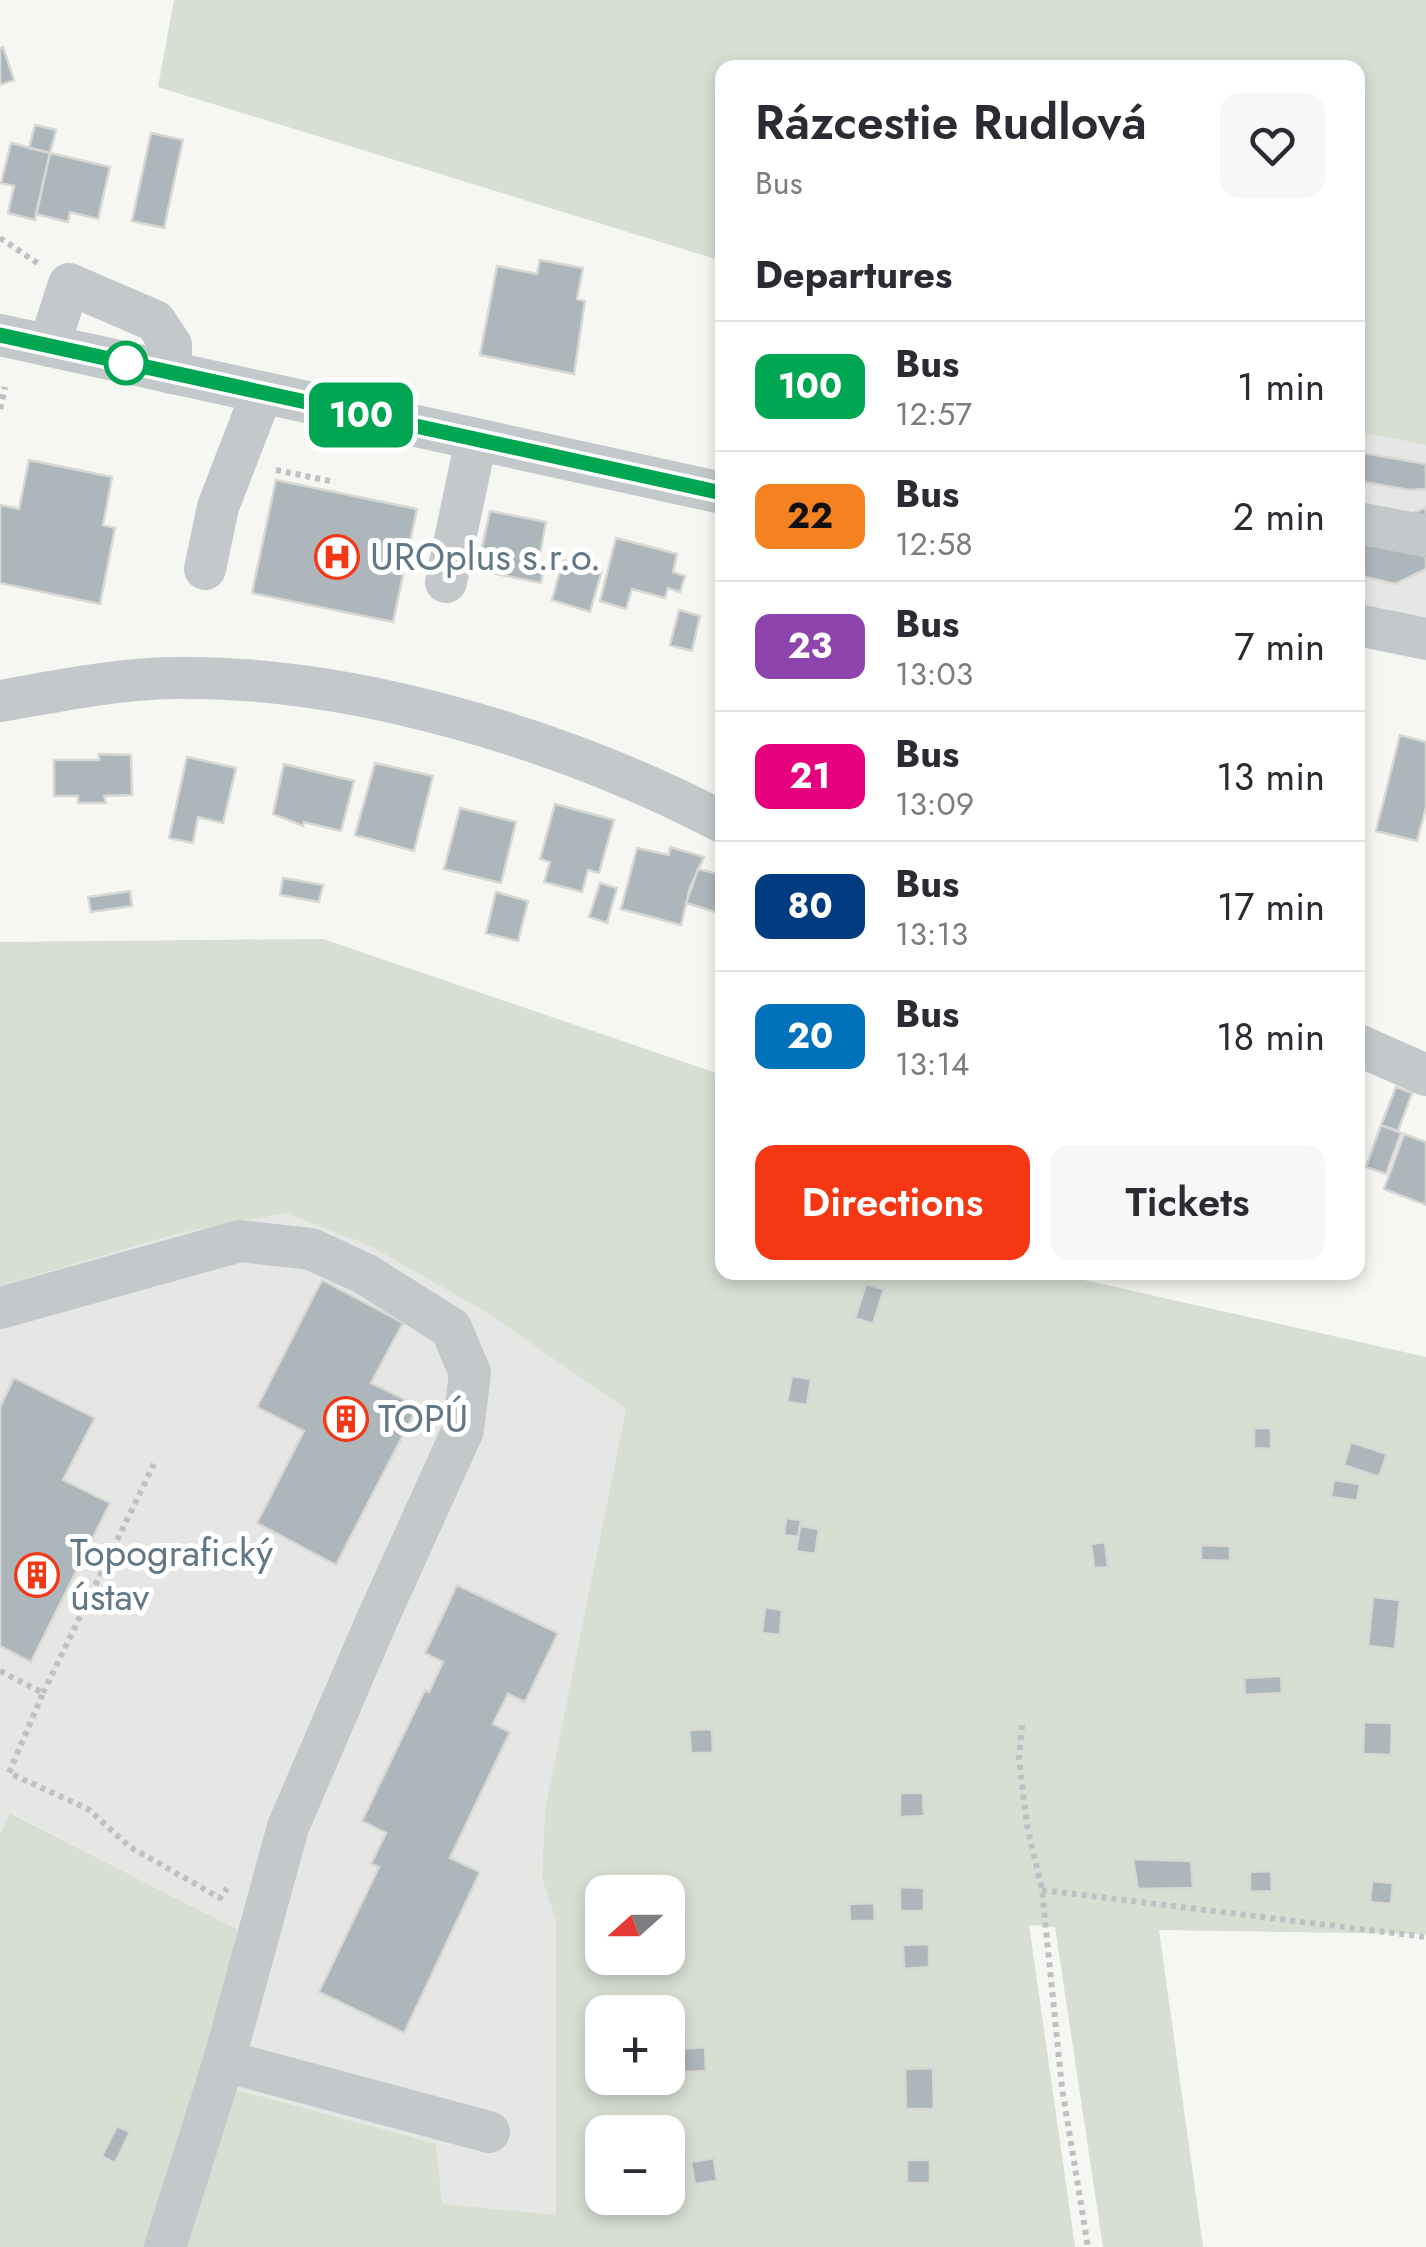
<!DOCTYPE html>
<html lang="en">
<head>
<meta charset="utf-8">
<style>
	body { margin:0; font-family:Jost,sans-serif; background:#f7f7f7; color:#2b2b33; height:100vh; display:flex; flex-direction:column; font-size:38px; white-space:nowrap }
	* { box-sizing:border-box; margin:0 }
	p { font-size:32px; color:#7c7c81 }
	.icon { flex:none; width:55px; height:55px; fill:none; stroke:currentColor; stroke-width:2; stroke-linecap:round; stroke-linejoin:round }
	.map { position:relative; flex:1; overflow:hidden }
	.details { position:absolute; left:715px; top:60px; width:650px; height:1220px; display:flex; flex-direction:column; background:#fff; border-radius:20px; box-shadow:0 5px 15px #0003 }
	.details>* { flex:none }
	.badge { padding:0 20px; border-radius:15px; font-size:35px; line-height:65px }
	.needle { width:65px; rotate:249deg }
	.buttons { position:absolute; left:585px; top:1875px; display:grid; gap:20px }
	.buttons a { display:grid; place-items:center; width:100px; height:100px; border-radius:20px; background:#fff; box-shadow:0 5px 15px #0003; font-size:50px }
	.map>.badge { position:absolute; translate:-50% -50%; box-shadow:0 0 0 5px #fff }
	h2 { padding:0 40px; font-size:38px; line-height:90px }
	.round { display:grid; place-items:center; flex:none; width:105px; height:105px; border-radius:20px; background:#f7f7f7 }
	.head { display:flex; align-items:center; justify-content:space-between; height:170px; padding:0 40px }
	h1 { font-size:48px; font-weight:600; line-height:75px }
	.primary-button { display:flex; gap:20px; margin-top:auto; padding:20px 40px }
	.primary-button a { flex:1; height:115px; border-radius:20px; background:#f53713; color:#fff; font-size:40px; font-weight:600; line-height:115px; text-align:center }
	.primary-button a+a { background:#f7f7f7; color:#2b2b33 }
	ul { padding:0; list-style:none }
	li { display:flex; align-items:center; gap:30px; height:130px; padding:0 40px; border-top:2px solid #e1e1e2 }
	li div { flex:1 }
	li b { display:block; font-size:38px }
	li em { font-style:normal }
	li .badge { min-width:110px; font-weight:700; text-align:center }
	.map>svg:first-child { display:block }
</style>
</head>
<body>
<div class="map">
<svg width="1426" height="2247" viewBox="0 0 1426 2247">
	<rect width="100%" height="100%" fill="#f6f6f2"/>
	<path fill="#e6e7e5" d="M1358,432L1426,445V622L1358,606Z
		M285,1213L370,1246L487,1313L626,1409L545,1809L542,1878L556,1921V2216L441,2204L198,2080L238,1930L11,1813L0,1834V1286L176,1234Z"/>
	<path fill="#d7ded2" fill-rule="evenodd" d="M174,0H1426V445L1358,432V68H722V261L158,87Z
		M323,939L722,1075V1272L1053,1273L1426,1357V1934L1159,1930L1203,2247H1103L1055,1927L1029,1925L1075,2247H0V1834L10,1813L238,1930L199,2080L436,2144L442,2204L556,2215V1921L542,1878L545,1809L626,1409L487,1313L370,1246L285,1213L176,1234L0,1286V942ZM602,1892H668V1958H602ZM602,2012H668V2078H602ZM602,2132H668V2198H602Z"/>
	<path fill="#adb7bb" stroke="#d7d7d4" stroke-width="2.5" d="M3,47L14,80L0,85V48Z
		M35,125L56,130L50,153L29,148Z
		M151,133L183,140L164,228L132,221Z
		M11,143L50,153L35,220L8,213L14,186L1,183Z
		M50,153L110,167L98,219L70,212L68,222L36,214Z
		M540,260L583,268L577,299L585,301L574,374L480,355L497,266L537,274Z
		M1358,452L1426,464V489L1409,490L1358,481Z
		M29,460L112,477L103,525L115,528L100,604L0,583V505L19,509Z
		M276,480L417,509L393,622L252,593Z
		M1426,507V569L1395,584L1358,575L1365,537Z
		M490,511L546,522L537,570L543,572L541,583L477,570Z
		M616,538L677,554L673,572L685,576L680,592L668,588L665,598L632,589L626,609L600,601Z
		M563,560L602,570L590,612L552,600Z
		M679,610L700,616L692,651L670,645Z
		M1400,735L1426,742V807L1417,841L1376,831Z
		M99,754L131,755L132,795L104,796L106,803H78V796H54V760H99Z
		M187,757L236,768L223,823L198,817L193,843L169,838Z
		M375,763L433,776L414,851L355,835Z
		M284,764L354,781L341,831L304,822L303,826L273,814Z
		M555,804L614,820L599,873L588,870L582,892L544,882L550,862L540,859Z
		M460,808L516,822L501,883L444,869Z
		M670,847L704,857L690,888L681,925L621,909L637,848L669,855Z
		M698,869L722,875V914L686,903Z
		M283,878L323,885L319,902L280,895Z
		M600,883L617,888L607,923L589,917Z
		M130,891L132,906L91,912L88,897Z
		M496,892L528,901L518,941L486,933Z
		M1396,1087L1412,1093L1398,1131L1381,1125Z
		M1381,1125L1401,1133L1386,1174L1366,1167Z
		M1404,1134L1426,1142V1205L1384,1189Z
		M322,1280L403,1323L371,1383L418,1406L336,1565L257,1523L304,1431L257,1407Z
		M866,1284L884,1289L873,1324L855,1318Z
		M792,1376L811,1379L807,1405L787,1402Z
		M14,1378L95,1418L63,1480L110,1503L31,1662L0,1646V1407Z
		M1254,1428H1271V1449L1254,1448Z
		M1351,1442L1387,1454L1379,1477L1344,1465Z
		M1334,1480L1360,1484L1357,1501L1331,1497Z
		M786,1518L801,1520L798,1537L784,1535Z
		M800,1526L819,1529L815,1554L796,1551Z
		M1105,1542L1108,1567L1094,1568L1091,1544Z
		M1201,1545L1230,1546V1561L1201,1560Z
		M457,1585L558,1633L525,1702L508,1694L493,1724L510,1732L450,1858L480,1872L404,2033L319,1992L379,1867L371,1864L386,1833L362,1821L425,1690L429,1692L443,1662L425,1653Z
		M1373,1597L1400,1600L1395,1649L1368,1646Z
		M765,1607L782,1610L780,1635L762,1633Z
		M1281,1676L1282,1693L1245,1695L1244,1678Z
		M1364,1722L1392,1723L1391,1755L1363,1754Z
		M712,1729L713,1753H691L689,1730Z
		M900,1793H923L924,1816L900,1817Z
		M1133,1859L1191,1861L1193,1888L1138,1889Z
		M1271,1871L1272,1891L1250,1892V1872Z
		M1372,1881L1393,1883L1391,1904L1370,1902Z
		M900,1887L924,1888V1911H900Z
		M874,1903L875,1921H850L849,1904Z
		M929,1944V1967L904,1969L903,1945Z
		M705,2047L706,2071L683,2072L682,2049Z
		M933,2068L934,2109H906L905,2069Z
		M117,2126L130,2132L115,2163L102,2156Z
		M714,2158L717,2181L695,2184L691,2162Z
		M907,2160H930V2183H907Z"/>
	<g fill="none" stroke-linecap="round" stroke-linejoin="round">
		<path stroke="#bec1c3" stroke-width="6" stroke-dasharray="5 5" stroke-linecap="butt" d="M0,238L39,264
			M0,409L5,387
			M276,470L335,482
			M0,1671L43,1693L9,1773L88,1809L130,1847L220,1898L227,1888
			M43,1693L154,1464
			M1022,1725L1019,1759L1027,1825L1042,1890L1062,2088L1088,2247
			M1042,1890L1426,1937"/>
		<path stroke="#c3c8cb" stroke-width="42" d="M0,335L722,493
			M49,346L69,284L155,321L171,345V373
			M1358,523L1426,536
			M205,569L218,507L262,393
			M446,582L476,440
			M1358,625L1426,639
			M0,701C58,691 115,679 174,678C353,675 565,740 722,822
			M1358,1045L1426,1075
			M0,1308L240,1241L311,1249L365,1274L451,1328L470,1373L463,1430L376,1622L288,1827L224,2061L165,2247
			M224,2061L489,2132"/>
	</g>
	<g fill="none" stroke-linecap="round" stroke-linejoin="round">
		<g stroke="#fff" stroke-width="22">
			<path id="line" d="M0,335L722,493"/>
		</g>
		<use href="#line" stroke="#00a651" stroke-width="15"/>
	</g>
	<defs>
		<g id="hospital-ring" transform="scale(2.25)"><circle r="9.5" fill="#fff" stroke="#f53713" stroke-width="1.5"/><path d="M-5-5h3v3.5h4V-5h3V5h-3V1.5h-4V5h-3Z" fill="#f53713"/></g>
		<g id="building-ring" transform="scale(2.25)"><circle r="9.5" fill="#fff" stroke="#f53713" stroke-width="1.5"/><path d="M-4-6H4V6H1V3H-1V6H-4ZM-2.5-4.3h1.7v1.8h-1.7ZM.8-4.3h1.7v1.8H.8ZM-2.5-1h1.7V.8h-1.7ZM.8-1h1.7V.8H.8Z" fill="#f53713"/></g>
	</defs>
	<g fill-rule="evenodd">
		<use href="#hospital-ring" x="337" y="557"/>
		<use href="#building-ring" x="346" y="1419"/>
		<use href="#building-ring" x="37" y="1575"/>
	</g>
	<circle fill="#fff" stroke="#00a651" stroke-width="5" cx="126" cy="363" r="20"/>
	<g text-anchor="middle" stroke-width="10" stroke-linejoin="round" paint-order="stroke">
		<g font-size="38" fill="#627886" stroke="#fff" text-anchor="start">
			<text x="370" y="570">UROplus s.r.o.</text>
			<text x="378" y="1432">TOPÚ</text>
			<text x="70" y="1566">Topografický<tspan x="70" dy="44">ústav</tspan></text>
		</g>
	</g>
</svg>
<div class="buttons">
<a><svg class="needle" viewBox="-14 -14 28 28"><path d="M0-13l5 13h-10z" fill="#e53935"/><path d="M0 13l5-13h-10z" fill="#7c7c81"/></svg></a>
<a>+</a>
<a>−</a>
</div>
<b class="badge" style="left:361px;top:415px;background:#00a651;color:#fff">100</b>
<section class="details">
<div class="head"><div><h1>Rázcestie Rudlová</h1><p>Bus</p></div><a class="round"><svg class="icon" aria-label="heart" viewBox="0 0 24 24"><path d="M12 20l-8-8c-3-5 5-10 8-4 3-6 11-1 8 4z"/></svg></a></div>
<h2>Departures</h2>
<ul>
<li><span class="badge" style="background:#00a651;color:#fff">100</span><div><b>Bus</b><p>12:57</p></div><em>1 min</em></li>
<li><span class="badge" style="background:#f58220;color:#111">22</span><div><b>Bus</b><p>12:58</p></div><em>2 min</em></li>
<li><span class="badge" style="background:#8e44ad;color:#fff">23</span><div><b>Bus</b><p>13:03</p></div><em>7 min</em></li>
<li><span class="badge" style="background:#e6007e;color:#fff">21</span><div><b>Bus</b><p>13:09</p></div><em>13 min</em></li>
<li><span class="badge" style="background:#003b80;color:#fff">80</span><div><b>Bus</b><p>13:13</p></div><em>17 min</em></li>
<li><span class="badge" style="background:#0072bc;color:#fff">20</span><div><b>Bus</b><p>13:14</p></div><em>18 min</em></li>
</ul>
<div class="primary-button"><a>Directions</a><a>Tickets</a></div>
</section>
</div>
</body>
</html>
